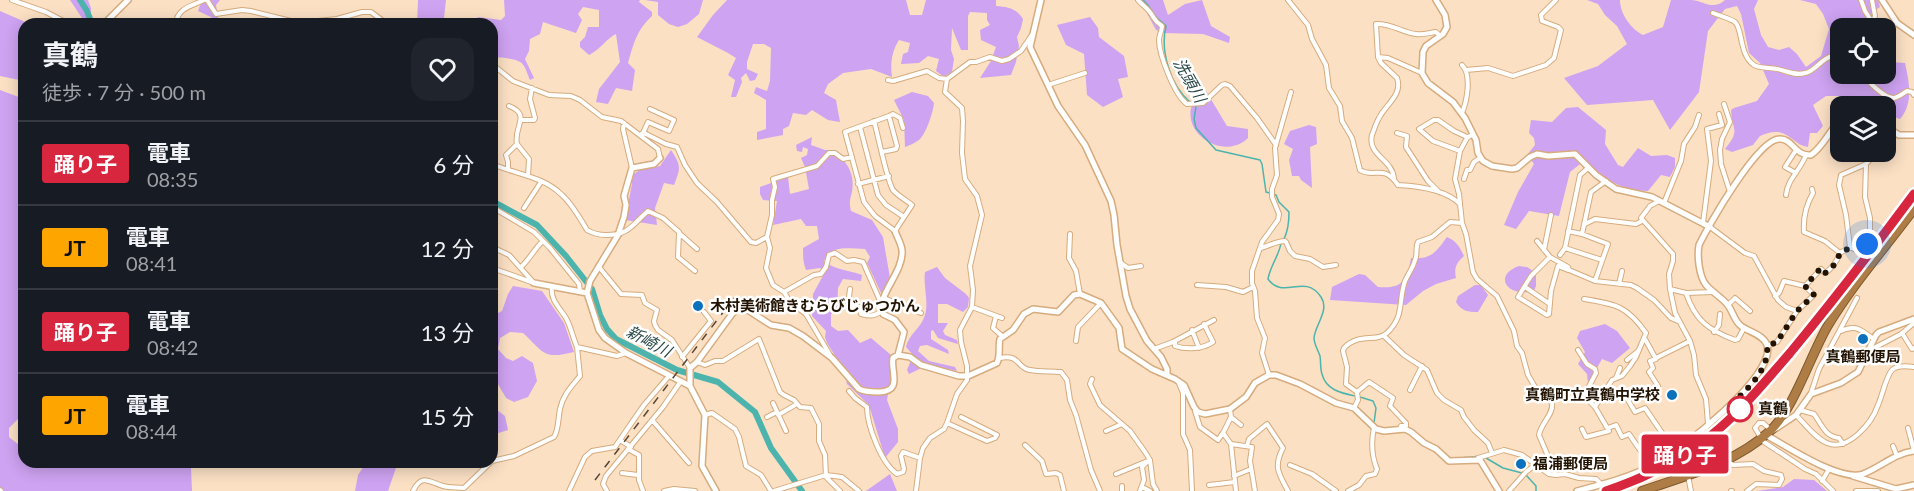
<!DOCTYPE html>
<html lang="ja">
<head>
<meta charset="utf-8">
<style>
	body { margin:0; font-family:Lato,"Noto Sans JP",sans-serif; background:#20242c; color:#f1f3f6; height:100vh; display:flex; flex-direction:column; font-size:22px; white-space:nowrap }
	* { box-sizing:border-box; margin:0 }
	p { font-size:20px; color:#9ea1a6 }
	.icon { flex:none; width:33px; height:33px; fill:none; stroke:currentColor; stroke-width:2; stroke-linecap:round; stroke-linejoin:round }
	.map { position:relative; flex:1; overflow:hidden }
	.drawer { position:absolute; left:18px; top:18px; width:480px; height:450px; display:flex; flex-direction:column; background:#171b24; border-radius:18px; box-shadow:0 3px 15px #0003 }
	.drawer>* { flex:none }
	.badge { padding:0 12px; border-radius:4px; font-size:21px; line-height:39px }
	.buttons { position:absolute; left:1830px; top:18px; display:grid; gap:12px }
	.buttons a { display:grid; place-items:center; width:66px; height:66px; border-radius:12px; background:#171b24; box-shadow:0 3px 15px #0003; font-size:30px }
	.you { position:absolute; width:30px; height:30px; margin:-15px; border:4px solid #fff; border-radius:50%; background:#1a73e8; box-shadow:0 0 0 9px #1a73e833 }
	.map>.badge { position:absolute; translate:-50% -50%; box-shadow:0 0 0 3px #fff }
	.round { display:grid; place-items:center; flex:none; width:63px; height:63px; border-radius:18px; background:#20242c }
	.head { display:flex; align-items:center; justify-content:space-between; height:102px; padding:0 24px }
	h1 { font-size:28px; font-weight:700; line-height:45px }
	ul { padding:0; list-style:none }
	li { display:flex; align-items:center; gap:18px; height:84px; padding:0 24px; border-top:2px solid #363941 }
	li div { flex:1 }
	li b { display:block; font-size:22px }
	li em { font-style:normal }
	li .badge { min-width:66px; font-weight:700; text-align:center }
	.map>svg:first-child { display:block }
</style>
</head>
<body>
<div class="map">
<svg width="1914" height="491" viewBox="0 0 1914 491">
	<rect width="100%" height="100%" fill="#fbe0c4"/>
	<path fill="#cea3f2" d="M70,0H88L91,8L90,24H86Z
		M202,0H220L216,5L219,24H216L211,17L198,11Z
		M418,0H446L444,18L440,24H417Z
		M504,0H640L639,2L652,12V16C636,31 634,43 628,63L635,70L632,91L616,88L608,104L596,102L599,89L620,62L616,34C607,38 601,49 589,55L580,47V42L585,37L588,27H599V10L583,7L578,14L582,20L576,33L543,22L540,34L530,39L529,51L525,59L534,78L530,80C525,68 525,61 511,59C505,58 501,57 495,58L492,55V24L467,23L469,19L476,20L478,17L501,20L505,16Z
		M645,0H703L699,14L687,24L678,27L669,24L658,15V2Z
		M727,0H906L910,15H922L926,0H996V6C1008,7 1016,8 1023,19L1021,28L1017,37L1019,46L1016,62L1011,75L980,78L991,61L996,47L981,40L980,30L990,25L987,20V13L970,12L968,16V50H961L952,28L951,50L954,59L952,72L944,77L936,71L939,59L928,56L919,63L901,64L903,54L908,52L910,43L899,40C892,51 890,63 892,77L871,69L843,73L828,84L824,93L836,100L840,122L828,120L812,110L806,115L793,113L789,126L783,129V135L757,140V132L766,129V100L754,93L756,87L767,91L770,81L771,48L764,44H753L747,62V69L758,74L755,80L750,81L746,73L741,78L742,82L736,97H731L735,80L728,75L736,58L728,53L697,37L713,15Z
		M1140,0H1163L1168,15L1185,4L1202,0L1211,26L1230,37L1229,43L1203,34L1163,33L1156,30Z
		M1587,0H1620C1620,14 1631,29 1643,35L1663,27L1671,0C1678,0 1685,0 1692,0C1704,1 1713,11 1725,0H1758L1754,9L1761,35L1768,47L1779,50L1789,47L1797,54L1806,67L1821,56L1829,29L1823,14L1816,4L1800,0H1878L1880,7L1871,13L1880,28H1840V74H1886V47L1890,62L1905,63C1909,81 1914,103 1900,119L1888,115L1886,118V106L1845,105L1840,96H1826L1813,105L1823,126L1817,133H1810L1808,147C1795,146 1789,131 1775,132C1770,132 1765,134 1760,136L1753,145L1732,152L1725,149C1741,129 1732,131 1731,110L1734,108L1757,101L1769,84L1760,63L1749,53L1741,14L1737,6L1725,9L1708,31L1699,92L1670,130L1653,100L1587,105L1564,78L1598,66L1627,44L1617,26L1605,15L1598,4Z
		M0,11L30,24H24V81L0,76Z
		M1090,17L1098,28L1099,37L1124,56L1128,77L1118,79L1123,97L1103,107L1087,95L1084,54L1066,45L1057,25Z
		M0,90L24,99V413L9,428V437L24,449V462H208L191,468L192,491H0Z
		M1202,90L1206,91L1227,126L1248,129V138C1220,165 1167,124 1202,90Z
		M912,92L928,96L934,103C933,113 926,134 919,140C915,143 910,145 905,147L904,120L894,100Z
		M1578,107L1606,130L1605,144L1618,165L1623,167L1638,148L1651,156L1667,155L1675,158V167L1670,177L1661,175L1648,191C1621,191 1604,179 1585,160L1570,172L1559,216L1529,211L1516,229L1504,225L1518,192L1534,164L1527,155L1535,145L1534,138L1529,133L1531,120L1552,122L1566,108Z
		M1309,125L1316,127L1317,144L1310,147L1312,188L1301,180L1299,176H1292L1289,160L1293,149L1284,144L1290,131Z
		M812,137L811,145L825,150H834C847,163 855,172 852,192C850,199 849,203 851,211L872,220L883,237L890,278L882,295L867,263L870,257L865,249C849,249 831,244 824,261C834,270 849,270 862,275L861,281L843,279L838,288L837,312L831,314V326L838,331L848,330L860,343L871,338L891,355H895L887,400L898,429V442L885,458L869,405L847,384L844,370L827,343L825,337L826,331L812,316L813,294L825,272L820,268L806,270C803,262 803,256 803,248L819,239L817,226H806L801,219L773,225L777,201L763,200L760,194V187L788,177L790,194L809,189L805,167L801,158L807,155L808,149L803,147L802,152L797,151L796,145Z
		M671,150C681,165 681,168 674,185L664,183L655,208L657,225L625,220L632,184L631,178C637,168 648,168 660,166Z
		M1447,237C1457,241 1460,248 1464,256C1456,263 1454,268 1456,278L1436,284L1423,291L1406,305L1330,300L1332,287L1359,274L1365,275L1378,287C1402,289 1407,281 1411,258C1431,260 1436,252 1447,237Z
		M1519,266L1527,267L1536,273V286L1534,291C1506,298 1493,275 1519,266Z
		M937,267L945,278L966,294L969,298L968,307L963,312L947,304H938V323H948L943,331L945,335L957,340L958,344L938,338L933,330L931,331V339L948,350L949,354L927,345L920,346L918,351L929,361L955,367L957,371L928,365L909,374L907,370L913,355L906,347C908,335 922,327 925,315C929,302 923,286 925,272Z
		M1475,285H1481L1488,295L1478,312C1468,312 1461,311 1456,302L1458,296Z
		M513,286L542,291L564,323L574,352C542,360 544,352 523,333L510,332L500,338L498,349L506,358L513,361L522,356L533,363L537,381L528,397L514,402L506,398L495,379L492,378V316L502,311L508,294Z
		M1605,324L1617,331L1630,348L1612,363L1602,359L1588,384L1587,374L1578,364L1585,352L1577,338L1580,331Z
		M492,410H497L505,416L508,430L492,435Z
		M364,462H400L397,465L388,491H355L358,475L364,466Z
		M890,474L897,491H866Z
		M1794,479L1814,480L1827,491H1757L1783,487Z"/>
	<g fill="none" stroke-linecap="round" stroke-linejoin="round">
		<path stroke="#4cb4ad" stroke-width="1.5" d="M1143,0C1149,5 1151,10 1155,16C1158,20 1163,22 1166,26C1160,51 1170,85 1190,102
			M1194,105L1196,107L1194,119L1196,128L1216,150L1260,160L1262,164L1266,192L1276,195L1279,202L1289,212C1289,221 1288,231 1284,239
			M1281,243C1279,256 1270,266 1268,279C1284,301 1304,272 1321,297C1330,310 1315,325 1314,338C1314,344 1318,350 1320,356C1321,362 1320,368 1322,374C1326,390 1341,393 1355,396
			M1360,397L1373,401L1376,408L1374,423
			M1460,458L1482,456
			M1486,458L1503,468L1522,473
			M1526,475L1536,486V491"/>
		<path stroke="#4cb4ad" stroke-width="6" d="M80,0L87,11L92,24
			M492,201L537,225L566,256L592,289L600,315L607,329L616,339L677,370L718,382L755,412L771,448L802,491"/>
		<g stroke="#d6ab7d" stroke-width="6">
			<path id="street" d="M12,0L46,12L69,24
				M207,0L216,14L242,10L251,11L299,23L337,19L362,12H371L387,24
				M1138,0C1141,4 1146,7 1149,11C1155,18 1153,20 1162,26C1162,31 1159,35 1159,40C1159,55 1175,96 1187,104L1203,103L1222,85L1225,84L1230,86L1257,118L1276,145
				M1288,0L1308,25L1312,39L1326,65L1329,88L1340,106L1342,121L1352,138L1360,170C1375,179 1383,163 1398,185C1418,186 1445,189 1460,204
				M1861,0L1865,11L1876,28
				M1872,0L1875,16L1873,22
				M1713,13C1720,16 1729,18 1735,22C1743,29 1739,55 1754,65C1761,69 1770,67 1777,69C1787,71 1795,76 1805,73C1814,72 1821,59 1832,56L1840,59
				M175,24C179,7 190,7 204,0
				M1378,57L1381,63L1397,78C1403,95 1386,104 1379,118C1376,123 1374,130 1372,135C1367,155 1392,159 1394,178
				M492,64L513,81L549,95L571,96L580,100L602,117L621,121L658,149L660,158
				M1466,70L1488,68L1513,76L1546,65L1554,58L1561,30L1558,27L1542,21L1541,15L1556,0
				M1422,73L1388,58L1378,57L1376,24C1391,23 1403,33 1416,34C1422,35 1429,33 1436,32L1440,36
				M1864,74C1866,81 1885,98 1893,98C1898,98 1903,93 1907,91L1912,92L1914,95
				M888,80L893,81L927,71L939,78L947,79
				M1048,85L1085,73
				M1724,104L1730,122L1722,139L1720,150L1721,164L1730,192
				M1462,113C1467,101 1472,75 1462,65
				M889,116L893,114L900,118L903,128
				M521,120H534L535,118L530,99L532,88
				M874,121C878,135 887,181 893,190C898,196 906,200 912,205L895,231L875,216L864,202L845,132L889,116L897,146L896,149L882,152
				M624,123L623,129L632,168
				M860,127L878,195L886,205L904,217
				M643,133L648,122L669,131L674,120L650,109
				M1397,133L1407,136L1406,147L1428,181L1439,192
				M1473,134L1467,138L1460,151L1455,179L1459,194L1462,223L1466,234L1473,272L1477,279L1497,296L1514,331L1517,346L1522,353L1528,375L1538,392L1552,403C1554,414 1541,423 1539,435L1556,475
				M640,135L643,133L646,134L666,144L677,147L685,165L697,183L717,202L751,242L756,243L767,237
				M517,144L529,159L528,176
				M1796,150L1785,167L1796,173
				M1460,151L1433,141L1419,129L1434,120H1438L1454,131L1467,137
				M492,164C515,174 543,176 562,195C572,204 580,218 587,230C594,234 599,235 606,235C629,235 632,225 648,211L663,218L679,232L678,257L695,271
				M508,169V162L506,155L517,144C513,127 532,115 509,106
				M1464,179L1467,170H1470L1474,162L1480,158
				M858,184L889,176
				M1812,189L1813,193C1806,205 1803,218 1804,232L1825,241L1840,253
				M1786,195C1787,180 1801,169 1806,155
				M1659,201L1650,206L1641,218L1673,254V261L1669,274L1670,289L1675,313L1690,341L1694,355L1696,375L1706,399L1708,424
				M1664,203L1681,161L1684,144L1695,127L1699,115
				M492,207L534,232L550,248L575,279L579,284L580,291
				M524,208L541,182
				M1703,223L1711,161L1707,129L1722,125L1719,114
				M1585,224L1595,219L1636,224L1642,221
				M1710,227L1745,253L1754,256L1778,300L1786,307L1797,311
				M1568,231L1582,234
				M679,233L697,249
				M1070,234L1069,258L1076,271L1080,294
				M1537,241L1550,257L1568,267L1569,270L1595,281L1631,285L1637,288L1654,300L1671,318L1678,321
				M1286,242L1290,251L1295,256L1310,259L1323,267L1336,265
				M492,247L509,255L534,283
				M1850,247L1856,250L1867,244L1870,239V218L1865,197L1866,164L1877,152
				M1261,248C1269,246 1276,241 1285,241
				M1565,248L1602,260
				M1544,250L1551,215
				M1560,255L1565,248L1580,175L1588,168
				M1550,257L1531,276L1518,297L1547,315L1549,314L1551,291L1558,266L1568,270
				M1121,263L1128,268L1141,266
				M521,267C530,259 534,249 543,241
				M599,267L621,294L642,295L645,303L657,310L654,321L655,325L658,330L672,340L690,368
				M492,268L534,283
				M1595,281L1608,244L1582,234L1591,192L1606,181
				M1619,284L1622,271
				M1197,285L1226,287L1243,292L1253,287
				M552,287C550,300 560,308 566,318C571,327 573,338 577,347L617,356L626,353
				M1525,287L1550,304
				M850,289L848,305L860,307L861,314C869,316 875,317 881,311
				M1670,289L1686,293L1713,292
				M784,292L814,275L821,274L826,267L829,255L835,253L847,261L854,260L863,262L881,303
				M1686,293C1695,320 1708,330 1735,340L1738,339L1744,328
				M1775,296L1779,293L1784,281L1805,286L1821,269L1825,273C1833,268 1837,261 1840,253L1850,247L1846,215L1839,185L1841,175L1866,164
				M884,298L921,313
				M1728,305L1735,298L1750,311
				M972,307L1002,318
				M996,316L993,328L1002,336
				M1192,330L1199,348
				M1841,331C1857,324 1860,330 1874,339
				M1714,332L1719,325L1720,314
				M1902,333L1912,349L1914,348
				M1384,336L1404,355L1427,370L1437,393L1444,400L1461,410L1464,417L1474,430L1488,443L1492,453
				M1645,339L1656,359L1650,361L1653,368L1649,372L1658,386L1628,400L1635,412L1645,408L1675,452
				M1076,341L1078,327L1101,303
				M1175,341V346C1187,350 1203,349 1213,342L1204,324
				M1767,346L1777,342L1797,311L1814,295L1805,286
				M1154,349L1173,342L1214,320
				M1578,350L1587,364L1595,369L1596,373L1584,396L1595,407
				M1870,350L1901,334L1914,323
				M830,355L806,314L790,302L784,292L773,285L766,268L770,248L767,237L772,215V200L775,187L773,179L817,166L829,153H835L843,159L852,157
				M682,357L711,321L704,312
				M1000,358C1021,354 1016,368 1030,370C1040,372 1051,371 1061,372L1067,380L1070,400L1076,415L1091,470L1100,491
				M1656,358L1690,341
				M1627,360L1638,351
				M697,362L705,365L715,361H723L759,339L780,392L784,395L794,400L800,407L811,408L819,424V441L825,455L826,477L840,491
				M1269,375L1262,353L1265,338L1257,318L1255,291L1252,283V271L1262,242L1278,220L1279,214L1272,197V189L1277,175L1275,148L1291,92
				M1616,378L1620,368
				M1092,379L1090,384L1100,405L1130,431L1145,452L1150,460L1153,484L1157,491
				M1178,381L1183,393V434L1190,450L1192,491
				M1410,390L1422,366
				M849,391L855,398L867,407C867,425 881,463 897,474L903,472L904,469L901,456L903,452L920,458
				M1357,392L1369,382L1393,398L1390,406L1406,423V426H1401L1400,429
				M1811,393L1819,369L1857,298
				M773,403L786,431
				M1354,408L1358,400L1357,392L1346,384L1347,367L1343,351L1344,348C1359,332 1376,343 1387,333C1405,316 1398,301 1405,281C1408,274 1413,268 1415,260C1418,254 1415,248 1418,242L1432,237L1450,222L1462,223
				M1230,409L1231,417L1241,425
				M1800,410L1814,414C1821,423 1825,437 1839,438L1843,444
				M1195,411L1200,427L1218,440L1222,434
				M705,415L712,413L735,429L739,437L746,466L761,475L771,491
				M778,415L797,404
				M1796,415C1805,424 1815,438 1827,443C1848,452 1872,423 1878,405C1882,397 1886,376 1892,370C1897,365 1907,366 1914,367
				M767,417L777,412
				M1231,417L1223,433L1231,444L1236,491
				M652,420L689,463
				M947,423L987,441L995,438L997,435L961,417
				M1608,428L1616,425L1622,437L1629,434L1640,450L1666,448L1671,446
				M1908,428L1914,451
				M1582,429L1586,437L1609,431L1595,407L1612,380L1622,376L1630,366L1636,357L1646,333C1627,306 1616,304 1584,299
				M1106,431L1122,424
				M1761,438L1755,428L1759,423H1763L1771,430
				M620,440L631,447
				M1761,440L1805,469L1816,474L1833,491
				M1231,444L1252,447L1250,461L1255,491
				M1025,445L1042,461L1046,474L1056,473L1060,475L1064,491
				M1247,446L1249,439L1267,424L1283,448C1273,467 1279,474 1288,491
				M1893,446L1897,456
				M628,449L639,455V480L643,491
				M1478,458L1504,450L1522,455L1549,474L1556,475L1565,474L1579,478L1596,479L1601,484
				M492,461L514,456L554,437C559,429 558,418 560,409C563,395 571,387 580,376L577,347
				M1728,461L1733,465L1753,464L1764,471L1781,475L1782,479L1779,485L1756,484L1747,491
				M1290,465L1312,474L1336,491
				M622,473L638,475
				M1116,474L1150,460
				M1234,476L1251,469
				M1688,476L1691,491
				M1822,481L1829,469
				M1209,485L1235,482
				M1122,486V491
				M1142,487L1150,491
				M0,490L1,491
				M413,491C422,473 429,482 443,486C450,488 457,487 464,488L491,462
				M569,491L585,457L592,451L615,447L644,405L669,376
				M607,491L603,484L606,476L663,407L681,381
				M664,491L674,489L695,491
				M774,491L826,475L842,477L859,491
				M916,491L920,458L923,448L930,438L944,429L947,423L957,394L967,380V366L961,342L960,330L972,307L973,290L970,266L982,215L977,196L965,179L962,153L963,121L962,108L945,92L947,79L970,62H976L990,57L1002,61L1009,59L1021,51L1032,35
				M1140,491L1144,480L1142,467L1147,462
				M1348,491L1359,485L1366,476L1375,474L1377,469C1371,455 1371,442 1374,427
				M1509,491L1526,472L1535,465
				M1731,491H1732
				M1856,491H1878"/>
		</g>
		<g stroke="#d6ab7d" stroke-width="8">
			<path id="secondary" d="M1041,0L1030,47L1058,106L1085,145L1111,201L1114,215L1117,245L1126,296L1130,309L1147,341L1161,357L1167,369V375
				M1436,0L1445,15L1447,27L1443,34L1426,46L1423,52L1422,73L1428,83L1453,102L1465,118L1476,140L1478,153L1483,161L1492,166L1512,169L1517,168L1530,157L1537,154L1548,156L1575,154L1596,175L1616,189L1652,197L1710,227
				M1882,0L1897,23L1914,35
				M104,24L128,0
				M1886,127L1899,135H1914
				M660,158L654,164L632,168L624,196L626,205L624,217L618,235L590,281L587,293L599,330L605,338L626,353L690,386L705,415L702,466L716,491
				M895,231C897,237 901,243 902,250C904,273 875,296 883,314L895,320L904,332L898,355
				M534,283L587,293
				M690,386V368L697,362L732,314L738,308L743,307L771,325L789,328L803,336L832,358L859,389C865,392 871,392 878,392C904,392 890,371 893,358L898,355L910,357L921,365L959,376H968L997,363C1001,354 998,347 1000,339L1013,330L1024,314L1033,309L1058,312L1074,295L1080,294L1101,303L1119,328L1122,349L1152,369L1175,379L1184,385L1194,407L1198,412L1205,414L1230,409L1246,397L1255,383L1269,375H1276L1300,384L1336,403L1354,408L1376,429L1384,431L1405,429L1411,432L1424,443L1436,449L1449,461L1480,460L1499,491
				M1772,431L1796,415L1811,394L1841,383L1858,372L1876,335L1879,332L1914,319
				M1766,435C1788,447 1840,482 1863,474C1881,467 1895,453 1914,451
				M1853,476L1896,489L1914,485
				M1577,491C1604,484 1631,477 1655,464C1680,451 1777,375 1767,345C1764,335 1749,332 1741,326C1734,321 1733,311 1727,304C1721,297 1712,292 1706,285C1699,276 1697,256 1699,245C1708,226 1758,139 1779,139C1793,138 1794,156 1811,155C1823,147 1830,130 1840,120"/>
		</g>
		<g stroke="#7d582e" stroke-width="10">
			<path id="highway" d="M1642,491C1687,475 1734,464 1770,431C1793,410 1810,357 1827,327C1852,285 1885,248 1914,209"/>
		</g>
		<use href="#street" stroke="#fff" stroke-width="4"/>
		<use href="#secondary" stroke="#fff" stroke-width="5"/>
		<use href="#highway" stroke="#ae7d45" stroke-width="8"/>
		<path stroke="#574532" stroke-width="1.5" stroke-dasharray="8 8" stroke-linecap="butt" d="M595,480L734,298
			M1606,491C1639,480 1671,465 1700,444C1735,419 1762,385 1789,353C1833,301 1874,248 1914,194"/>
	</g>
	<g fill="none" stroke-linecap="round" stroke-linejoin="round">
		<g stroke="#fff" stroke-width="14">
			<path id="line" d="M1606,491C1639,480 1671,465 1700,444C1735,419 1762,385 1790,353C1833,301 1874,248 1914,194"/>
		</g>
		<use href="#line" stroke="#d7263d" stroke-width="9"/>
		<path stroke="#221302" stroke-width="6" stroke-dasharray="0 10.8" d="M1740,409L1732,404C1747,389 1770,369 1767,346L1777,342L1797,311L1814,295L1805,286L1821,268L1825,273C1833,268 1837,261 1840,253L1850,248L1856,250L1867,244"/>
	</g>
	<g fill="#0b71bd" stroke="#fff" stroke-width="2">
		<circle cx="698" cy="306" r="6"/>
		<circle cx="1863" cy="339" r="6"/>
		<circle cx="1672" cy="395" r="6"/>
		<circle cx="1521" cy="464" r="6"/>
	</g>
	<circle fill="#fff" stroke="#d7263d" stroke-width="3" cx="1740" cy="409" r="12"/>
	<g text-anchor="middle" stroke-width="5" stroke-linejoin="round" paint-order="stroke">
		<g font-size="15" font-weight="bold" fill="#221302" stroke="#fff" text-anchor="start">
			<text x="710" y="311">木村美術館きむらびじゅつかん</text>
			<text x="1863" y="362" text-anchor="middle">真鶴郵便局</text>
			<text x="1660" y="400" text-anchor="end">真鶴町立真鶴中学校</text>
			<text x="1533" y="469">福浦郵便局</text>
		</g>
		<g font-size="15" font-weight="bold" fill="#221302" stroke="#fff" text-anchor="start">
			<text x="1758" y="414">真鶴</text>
		</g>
		<g font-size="16" font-style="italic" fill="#284845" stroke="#fff">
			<text transform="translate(1190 80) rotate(61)" y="6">洗頭川</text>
			<text transform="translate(649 341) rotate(28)" y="6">新崎川</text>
		</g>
	</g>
</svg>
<div class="buttons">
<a><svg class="icon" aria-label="locate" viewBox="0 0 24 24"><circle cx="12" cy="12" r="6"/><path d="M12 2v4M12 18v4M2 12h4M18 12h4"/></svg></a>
<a><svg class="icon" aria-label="layers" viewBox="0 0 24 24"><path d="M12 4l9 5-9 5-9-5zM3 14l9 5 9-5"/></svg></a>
</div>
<div class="you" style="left:1867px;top:244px"></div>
<b class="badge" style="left:1685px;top:454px;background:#d7263d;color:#fff">踊り子</b>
<section class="drawer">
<div class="head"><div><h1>真鶴</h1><p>徒歩 · 7 分 · 500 m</p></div><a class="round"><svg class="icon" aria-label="heart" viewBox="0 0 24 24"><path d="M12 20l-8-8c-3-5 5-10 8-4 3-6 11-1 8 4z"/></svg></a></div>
<ul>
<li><span class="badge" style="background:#d7263d;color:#fff">踊り子</span><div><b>電車</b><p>08:35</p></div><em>6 分</em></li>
<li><span class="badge" style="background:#ffa500;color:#111">JT</span><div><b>電車</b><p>08:41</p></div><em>12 分</em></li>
<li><span class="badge" style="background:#d7263d;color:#fff">踊り子</span><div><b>電車</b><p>08:42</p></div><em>13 分</em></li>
<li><span class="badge" style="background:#ffa500;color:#111">JT</span><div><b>電車</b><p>08:44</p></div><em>15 分</em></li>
</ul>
</section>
</div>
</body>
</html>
